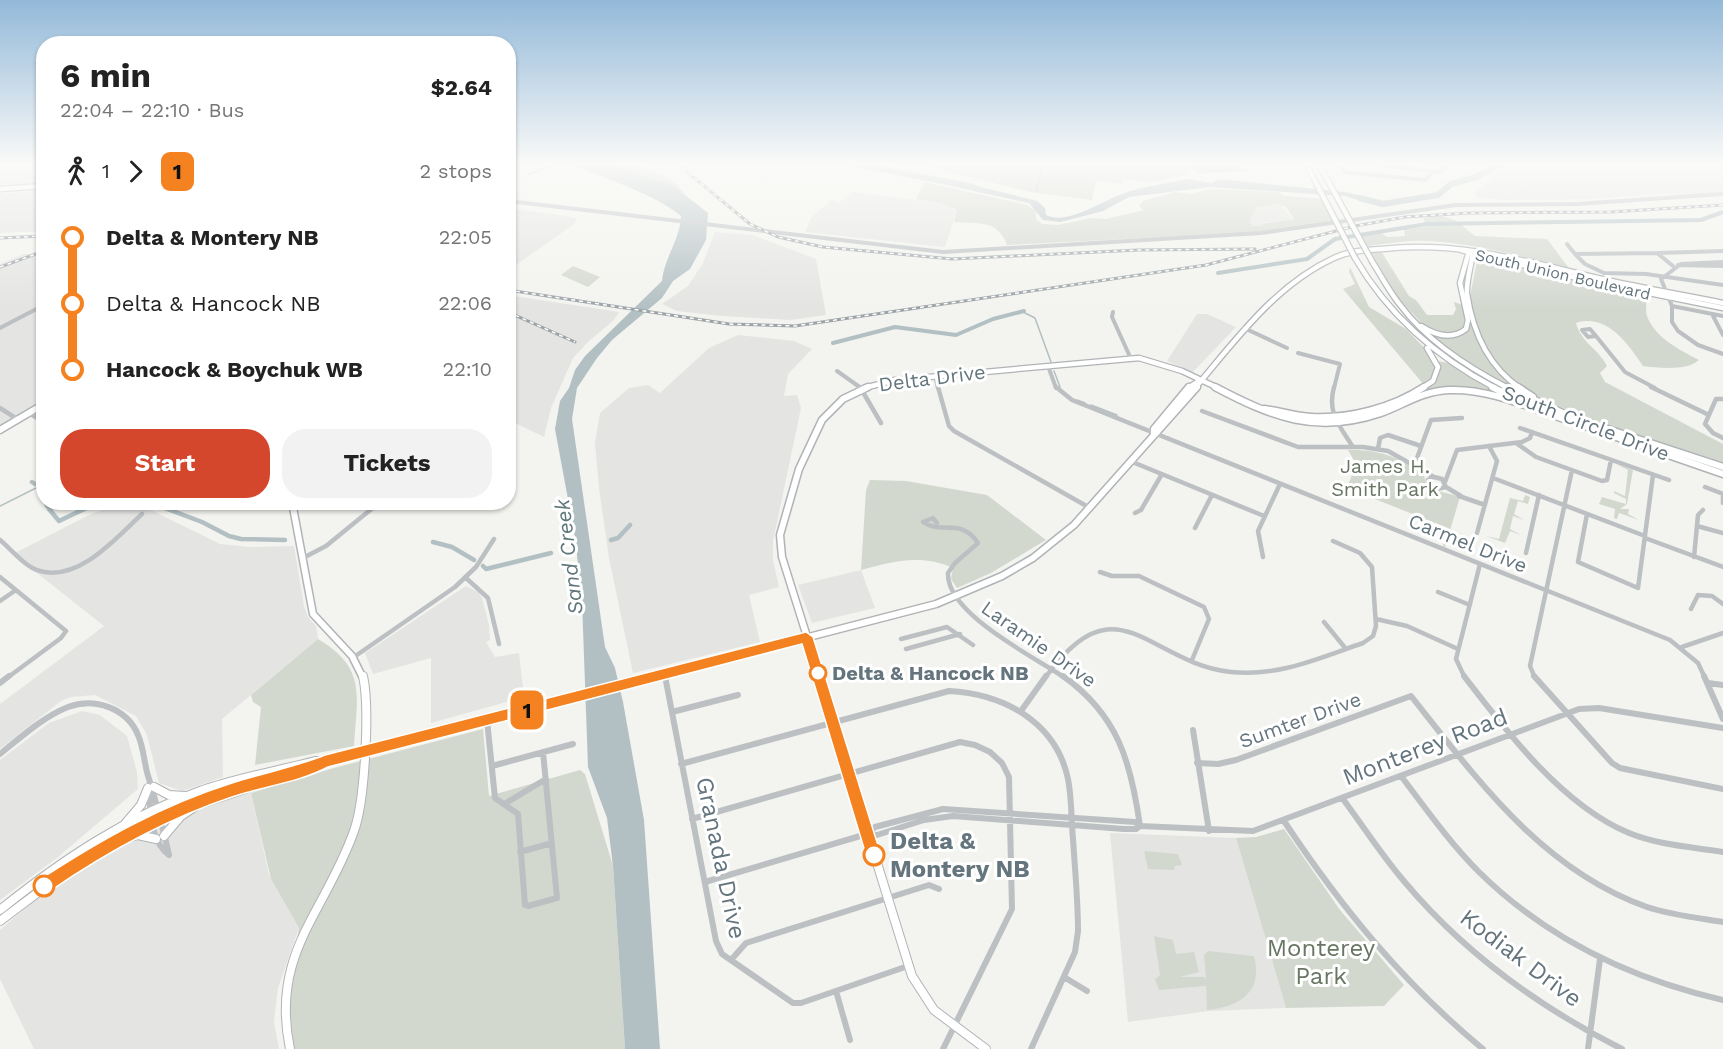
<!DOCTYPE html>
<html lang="en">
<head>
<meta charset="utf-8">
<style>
	body { margin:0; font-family:"Work Sans",sans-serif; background:#f2f2f2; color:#222; height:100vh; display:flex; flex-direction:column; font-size:22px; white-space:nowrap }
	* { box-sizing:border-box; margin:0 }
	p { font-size:20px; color:#767676 }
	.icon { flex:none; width:33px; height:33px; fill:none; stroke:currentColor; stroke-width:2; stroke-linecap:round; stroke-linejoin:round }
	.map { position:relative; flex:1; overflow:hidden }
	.side { position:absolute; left:36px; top:36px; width:480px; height:474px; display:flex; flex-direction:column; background:#fff; border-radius:24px; box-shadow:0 2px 4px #0004 }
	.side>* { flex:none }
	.badge { padding:0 12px; border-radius:9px; font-size:21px; line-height:39px }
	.map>.badge { position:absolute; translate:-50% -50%; box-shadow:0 0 0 3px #fff }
	.legs { display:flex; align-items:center; gap:9px; height:66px; padding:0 24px; font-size:20px }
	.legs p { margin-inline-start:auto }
	.head { display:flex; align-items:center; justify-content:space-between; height:102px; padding:0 24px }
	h1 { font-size:33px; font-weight:700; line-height:45px }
	.primary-button { display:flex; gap:12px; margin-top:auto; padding:12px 24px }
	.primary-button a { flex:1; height:69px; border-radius:24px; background:#d5472d; color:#fff; font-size:24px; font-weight:700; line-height:69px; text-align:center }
	.primary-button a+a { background:#f2f2f2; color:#222 }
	ul { padding:0 24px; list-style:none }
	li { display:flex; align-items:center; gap:21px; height:66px; font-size:22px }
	li i { display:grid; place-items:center; width:9px; height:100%; margin:0 8px; background:currentColor }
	li i::after { content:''; width:15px; height:15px; margin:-8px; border:4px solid; border-radius:50%; background:#fff }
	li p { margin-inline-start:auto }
	li:first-child i { background:linear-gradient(#0000 50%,currentColor 0) }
	li:last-child i { background:linear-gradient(currentColor 50%,#0000 0) }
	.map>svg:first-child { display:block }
</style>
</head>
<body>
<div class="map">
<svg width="1723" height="1049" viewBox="0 0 1723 1049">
	<rect width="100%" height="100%" fill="#f3f3ef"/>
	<path fill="#e4e5e3" d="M0,163H43V183L0,187Z
		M1518,163H1723V195L1685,197L1670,193L1588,199L1504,200L1476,197V192L1503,168Z
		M43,190V231L0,233V194Z
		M852,192L940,203L957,211L945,247L805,232L811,218L831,200L839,203Z
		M1276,204L1283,207L1292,219L1262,223L1264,227L1261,228L1251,227L1250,220L1257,207Z
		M508,208L552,214L577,218L574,224L509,270Z
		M715,232L753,235L816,259L826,315L790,320L722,316L677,311L662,304L688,286L703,263Z
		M24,254H43V400L0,426V264Z
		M508,295L619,312L614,320L589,341L573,358L551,408L544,437L509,420V404L513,393L508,381Z
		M1197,314H1207L1236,327L1192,373L1167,361Z
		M738,335L794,341L812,349L788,374L784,396L797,395L801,408L773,541V561L779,587L749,595L760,642L633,673L609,558L599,488L595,443L600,413L629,388L648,385L660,393L709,348Z
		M127,507L153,511L220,544L249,547L294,546L304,606L308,617L316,626L318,639L222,719L223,777L182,791L159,783L147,735L136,716L95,695L71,697L61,701L0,749V704L104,626L13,554L91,514L109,508Z
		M861,570L875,608L812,623L798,585Z
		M466,586L478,592L482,598L489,625L490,640L486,642L495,657L519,653L524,697L431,723V658L373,674L365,653Z
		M82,711L100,715L127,736L137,772L138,789L58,857L0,900V760L49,723Z
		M251,793L269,875L299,928L278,988L274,1022L279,1049H34L0,979V930L36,899L107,851L187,812L229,795Z
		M1110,833L1236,838L1286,1008L1209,1011L1128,1022Z"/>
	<path fill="#d3d8cf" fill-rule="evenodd" d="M607,163C634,163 671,170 686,196L672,185Z
		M914,163H1189L1188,175L1149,182L1123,179L1121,184L1096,180L1092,200L1030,192Z
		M924,182L1027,205L1036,211V219L1042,224L1058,225L1091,218L1106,219L1144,210L1139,206L1143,201L1175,192L1192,194L1209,189L1278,192L1285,196L1324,199L1339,223L1244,233L1007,245C998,219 978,224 954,222L957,210L940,203L916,199ZM1276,204L1286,207L1294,219L1261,224L1264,226H1251L1250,220L1257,207Z
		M1442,216L1455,220L1475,236L1547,239L1569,268C1523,257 1475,243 1427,241C1407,240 1387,244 1367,246L1362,236L1380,232L1387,237L1405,236L1404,229L1425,227L1424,218Z
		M1381,251L1409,296L1416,300L1427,315H1453L1456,309L1454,302L1463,305L1468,327L1475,324L1469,302L1477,261L1480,258L1646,296C1647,303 1645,310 1647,316C1655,338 1680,350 1699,360C1688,371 1659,368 1643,366C1628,344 1607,313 1576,323C1582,344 1598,348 1607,366L1600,373L1605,382L1723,444V465L1654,444L1481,375L1421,330L1425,327L1400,300L1369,252Z
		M573,266L600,277L588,287L561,275Z
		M1350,267L1369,307L1406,329L1437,361L1454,364L1512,397L1505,401L1462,391L1430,392L1343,289L1355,284L1349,272Z
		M1348,450C1378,449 1401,457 1424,476C1429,494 1445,491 1460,497L1445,547L1443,546L1448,528L1347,488L1356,464Z
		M1616,464L1633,470L1627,504L1620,509H1629L1628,514L1639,520L1619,513L1617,519L1614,518L1615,509L1599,504L1602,497L1626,504V499L1614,493V491L1625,496L1628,470Z
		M870,480L906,481L987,495L1046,540L991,573L957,588L951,579L953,568C922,554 894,561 861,570L866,490Z
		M1525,495L1530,497L1528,504L1518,501L1514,514L1524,520L1513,516L1510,529L1521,535L1510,531L1505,543L1486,536L1499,539L1510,498L1523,501Z
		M318,639C367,668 357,696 354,746L255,765L261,707L253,702L251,695Z
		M483,729L489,796L580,770L585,774L613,866L625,1049H290L283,1016L299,928L271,879L251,793L334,768Z
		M1284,829L1340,910L1404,985L1384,1006L1286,1008L1236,838L1256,837Z
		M1144,851L1178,854L1182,865L1175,866L1174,870L1148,869Z
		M1154,936L1173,940L1176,954L1194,952L1199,972L1180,977H1204L1206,980L1204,955L1208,951L1254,956C1264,992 1239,1007 1207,1010L1206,986L1159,990L1155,979L1160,975Z"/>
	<path fill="#b3c0c3" d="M568,163H606L672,185L708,213L706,240L690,269L673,281L662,298L612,340L597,358L577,388L572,419L605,647L615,668L623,702L644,820L660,1049H625L613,866L607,818L588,767L582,601L575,537L555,429L560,401L569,388L575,370L585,356L662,281C664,258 680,240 681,216C656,194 600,177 568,163Z
		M1194,163L1232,165L1252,171L1200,173L1192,169Z
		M1187,179L1212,183L1218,179L1345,192L1370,198L1368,203L1345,196L1209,187L1129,197L1103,211L1060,222L1043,220L1029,203L960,188L965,183L1037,201L1045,208L1046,215C1066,226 1102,201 1122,194C1142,186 1166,184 1187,179Z"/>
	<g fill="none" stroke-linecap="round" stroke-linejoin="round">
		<path stroke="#b3c0c3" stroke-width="1.5" d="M529,174L557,163
			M1036,192L1043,163
			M1021,311L1035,318L1051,362
			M1054,371L1060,387
			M1077,400L1085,403
			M1091,405L1117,415
			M0,506L44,484"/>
		<path stroke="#b3c0c3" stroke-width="4" d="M1218,273L1307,259L1335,239L1427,224L1701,220L1723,212
			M833,343L895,327L956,335L993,319L1024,311"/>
		<path stroke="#b3c0c3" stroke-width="4.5" d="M32,482L35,484
			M40,491L44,498
			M46,502L47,506
			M149,502L202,522L229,536L241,539L285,540
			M49,509L59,521L99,502
			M611,540L618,538L630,525
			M433,542L452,547L474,560
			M483,566L486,569L551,553"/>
		<path stroke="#b3c0c3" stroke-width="6" d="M851,163L973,187
			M1360,198L1383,204L1438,195L1451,184L1476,177L1502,163"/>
		<g stroke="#b0b4b7" stroke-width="7">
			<path id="major-far2" d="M1306,163L1313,177
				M1318,163L1327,179
				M0,189L44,186
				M1461,250L1590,281L1723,308
				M1473,253C1471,266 1466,282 1467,294C1473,333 1489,367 1520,388
				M1355,258C1389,316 1436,357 1495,388
				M1373,263C1382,277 1390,293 1401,306C1428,342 1469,368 1508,388
				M1421,326C1435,335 1452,340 1466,329L1468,320L1460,283L1469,251
				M864,388L895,380L1139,358L1182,371L1218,388
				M1188,388L1199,381
				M1195,388C1235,341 1275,285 1334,258C1349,251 1366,250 1382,249C1459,240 1528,262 1602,279C1642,288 1683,295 1723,303
				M1422,388L1433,381L1438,367L1427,348"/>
		</g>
		<g stroke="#b0b4b7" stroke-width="9">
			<path id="major-far1" d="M1215,387C1272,417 1316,435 1381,413C1405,404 1423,391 1449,390C1492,388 1534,410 1573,422
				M1492,387L1533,407
				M1505,387L1574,418L1723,467
				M1518,387L1533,397
				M1264,409C1280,411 1295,416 1311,417C1349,419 1392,408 1424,387
				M1570,421L1723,474
				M0,430L44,404
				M1154,434V429L1189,387
				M292,502L313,614L352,656L363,678
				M651,678L936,604L1002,576L1033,558L1074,525L1197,387
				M820,678L782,557L780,535L799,469L822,420L843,399L868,387"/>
		</g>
		<g stroke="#b0b4b7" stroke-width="10">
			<path id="major" d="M819,676L912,976L934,1010L986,1049
				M154,787L169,795L185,796
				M124,825L141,805L148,788
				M164,836L181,816L196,806
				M126,838L138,835L156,839
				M0,910C61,861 126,817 200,791C237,778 277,771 315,761L325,762
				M0,921L73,866L110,844L185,809L325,762L656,676
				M290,1049C270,953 325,913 354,831C365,801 370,707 363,676"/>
		</g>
		<path stroke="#bcc0c3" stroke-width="4" d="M1338,163L1345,172L1425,180L1433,171
			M1363,163L1441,172L1448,163
			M508,201L943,252L1261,233L1456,205L1577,204L1723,194
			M1567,244L1575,254
			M1657,253L1723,251
			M1723,262L1681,264L1661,279L1672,306V322L1678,331L1698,345L1723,354
			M1678,265L1723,266
			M1673,266L1657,253L1575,254L1585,264L1604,273L1646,274L1723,285
			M1672,306L1723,316
			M1113,312L1112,317L1131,359
			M1712,314L1723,335
			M0,328L44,305
			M1244,328L1287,348
			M1590,329L1596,336L1588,337L1582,330Z
			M1596,336L1625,372L1655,388
			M1298,353L1340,364L1334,388
			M1048,366L1056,388
			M837,371L861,388
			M935,376L938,388"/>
		<path stroke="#bcc0c3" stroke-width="4.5" d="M860,387L881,423
			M938,387L949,426L954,431L1090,508
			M1056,387L1072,400L1670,640L1698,663L1705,678
			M1334,387C1327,413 1339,425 1353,447
			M1651,387L1709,415
			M1723,399H1716L1705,424L1713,433L1723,438
			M0,408L17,419
			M1202,411L1298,447H1363L1388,451L1434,477
			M29,413L44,422
			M1520,428L1669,480
			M1516,443L1536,457L1602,481L1607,480L1611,460
			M1378,449L1380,438L1388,435L1421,446
			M1130,461L1264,516
			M1411,463L1417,458L1431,420L1462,418
			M1434,477L1442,479L1446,487L1437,489L1430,485L1428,480Z
			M1493,478L1645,536
			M1445,482L1457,450L1522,442L1530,438L1532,432
			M1446,487L1461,496
			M1705,487L1723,494
			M1459,496L1485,505
			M1723,496V503
			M1135,513L1141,510L1162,474
			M1587,514L1578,562L1638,588L1653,475
			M937,523L933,518L923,522C941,535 961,517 978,543L955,563L948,573C946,614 1035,657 1065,678
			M1697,526L1723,533
			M1195,528L1212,495
			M1477,533L1497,461L1489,446
			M1645,538L1723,567
			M0,540C12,550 25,567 40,571C79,582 117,537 142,514
			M1526,553L1539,495
			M1263,557L1258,531L1280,484
			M1694,557L1698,515L1703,510
			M303,558L326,546L380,502
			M1100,572L1112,576H1139L1204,607L1209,619L1192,660
			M0,577L66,631L61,638L7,678
			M466,578L488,598L499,644
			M1438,592L1470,605
			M0,601L16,590
			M1691,609L1698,595L1712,596L1723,604
			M1376,619L1407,626L1458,649
			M1324,622L1346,649
			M901,639L947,627L973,645
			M1682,647L1723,633
			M906,649L960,634
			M354,657L455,587L476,567L494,539
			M665,674L666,678
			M1045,678C1117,577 1148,663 1231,672C1278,677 1319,658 1363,643L1373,636L1376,626L1372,567L1360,553L1333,541
			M1465,678L1456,659L1480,564
			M1535,678L1530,666L1572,470"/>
		<path stroke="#bcc0c3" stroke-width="6" d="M665,676L716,941L722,954L793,1003H801L908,966
			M1063,676C1118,715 1131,762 1140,826
			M1464,676C1506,731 1563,806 1629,833C1658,845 1692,847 1723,852
			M1534,676L1612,763L1620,768L1723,789
			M1704,676L1723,719
			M0,683L9,676
			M1708,683L1723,685
			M1021,711L1046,676
			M672,712L738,695
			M487,720L495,798L518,814L525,905L528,906L557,898L543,752
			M1193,730L1209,831
			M0,754C21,737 43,717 68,707C94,697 127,708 138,735C144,748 144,765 149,779C157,805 163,828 169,855
			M1197,763L1218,764L1236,760L1411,696C1477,779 1542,870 1647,907C1671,915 1698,918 1723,922
			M681,764L949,691C1004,694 1056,722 1068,779C1072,799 1071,819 1073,839C1075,870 1078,900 1078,931L1075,952L1031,1049
			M492,766L573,744
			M1401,776C1426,809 1450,843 1479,872C1547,939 1631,979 1723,1000
			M148,789C152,812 149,840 169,855
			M1343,799C1363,826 1381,854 1403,880C1463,952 1539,1007 1622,1049
			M506,803L546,779
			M692,819L960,742L975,745L990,752L1002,763L1009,777L1012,909L943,1049
			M1284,821C1341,907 1403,983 1483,1049
			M867,834L875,827L943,809L1135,822L1140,826L1253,831L1579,709L1599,708L1723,728
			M520,852L552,843
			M705,882L867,834L877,835L924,820L953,816L1124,829H1136L1140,826
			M731,960L746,943L929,885L939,889
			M1064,977L1087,991
			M836,991L850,1040
			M1588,1049L1600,959"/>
		<use href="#major-far2" stroke="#fff" stroke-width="4.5"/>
		<use href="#major-far1" stroke="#fff" stroke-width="6"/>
		<use href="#major" stroke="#fff" stroke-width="8"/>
		<g stroke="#9ca3a7" stroke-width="3">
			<path id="rail" d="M676,163L750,224L778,237L823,247L952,259L1138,250L1255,249
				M0,238L44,236
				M0,267L44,251
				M508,290L729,324L795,326L1206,265L1355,226L1405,217L1468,213L1610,212L1723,205
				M44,309L39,324L44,337
				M508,312L575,342"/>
		</g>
		<use href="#rail" stroke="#fff" stroke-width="1.5" stroke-dasharray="4" stroke-linecap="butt"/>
		<g stroke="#b0b4b7" stroke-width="7" stroke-linecap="butt">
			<path id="major-bridge" d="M1313,177L1355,258
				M1327,179L1373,263"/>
		</g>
		<use href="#major-bridge" stroke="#fff" stroke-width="4.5"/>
	</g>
	<linearGradient id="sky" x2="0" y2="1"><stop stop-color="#93b9d9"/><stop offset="0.53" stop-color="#fafaf8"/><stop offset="1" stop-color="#fafaf8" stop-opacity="0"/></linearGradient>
	<rect width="1723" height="309" fill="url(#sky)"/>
	<path fill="#f58220" stroke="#fff" stroke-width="1.5" d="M806,632L813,637L881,855L879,861L874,863L869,861L866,855L802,644L328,767C298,783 263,786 232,797C166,819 107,852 50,891L44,893L39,891L37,886L39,880C100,840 162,805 232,783C263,773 295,767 325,755Z"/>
	<g fill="#fff" stroke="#f58220" stroke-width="3">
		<circle cx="818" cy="673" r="8"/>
		<circle cx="874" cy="855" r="10"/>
		<circle cx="44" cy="886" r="10"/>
	</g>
	<g text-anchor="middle" stroke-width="6" stroke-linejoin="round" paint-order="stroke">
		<g font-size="16" fill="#64757e" stroke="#fff">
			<text transform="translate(1563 274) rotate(13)" y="6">South Union Boulevard</text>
		</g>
		<g font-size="20" fill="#64757e" stroke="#fff">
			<text transform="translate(932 378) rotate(-7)" y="7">Delta Drive</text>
			<text transform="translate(1586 423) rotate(21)" y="7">South Circle Drive</text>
			<text transform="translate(1468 543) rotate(22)" y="7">Carmel Drive</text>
			<text transform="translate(1039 644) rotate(35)" y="7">Laramie Drive</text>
			<text transform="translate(1300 720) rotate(-20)" y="7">Sumter Drive</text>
		</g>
		<g font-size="20" fill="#687663" stroke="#fff">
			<text x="1385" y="473">James H.<tspan x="1385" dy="23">Smith Park</tspan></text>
		</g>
		<g font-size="20" font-weight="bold" fill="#64757e" stroke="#fff" text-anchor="start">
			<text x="832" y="680">Delta &amp; Hancock NB</text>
		</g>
		<g font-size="21" font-style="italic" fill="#60777c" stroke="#fff">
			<text transform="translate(569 557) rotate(-97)" y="7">Sand Creek</text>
		</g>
		<g font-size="24" fill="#64757e" stroke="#fff">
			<text transform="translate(1425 747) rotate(-21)" y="8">Monterey Road</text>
			<text transform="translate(721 858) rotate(78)" y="8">Granada Drive</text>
			<text transform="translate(1521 958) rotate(37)" y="8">Kodiak Drive</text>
		</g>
		<g font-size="24" font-weight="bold" fill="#64757e" stroke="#fff" text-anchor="start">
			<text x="890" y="849">Delta &amp;<tspan x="890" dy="28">Montery NB</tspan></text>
		</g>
		<g font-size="24" fill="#687663" stroke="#fff">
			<text x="1321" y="956">Monterey<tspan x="1321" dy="28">Park</tspan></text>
		</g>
	</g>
</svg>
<b class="badge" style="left:527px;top:710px;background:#f58220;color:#111">1</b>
<section class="side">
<div class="head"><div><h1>6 min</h1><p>22:04 – 22:10 · Bus</p></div><b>$2.64</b></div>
<div class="legs"><svg class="icon" aria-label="walk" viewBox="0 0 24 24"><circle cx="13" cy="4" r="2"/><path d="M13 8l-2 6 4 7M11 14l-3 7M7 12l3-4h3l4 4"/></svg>1<svg class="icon" aria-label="forward" viewBox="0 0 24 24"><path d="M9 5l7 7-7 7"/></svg><b class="badge" style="background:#f58220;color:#111">1</b><p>2 stops</p></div>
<ul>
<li><i style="color:#f58220"></i><b>Delta &amp; Montery NB</b><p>22:05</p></li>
<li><i style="color:#f58220"></i><span>Delta &amp; Hancock NB</span><p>22:06</p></li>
<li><i style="color:#f58220"></i><b>Hancock &amp; Boychuk WB</b><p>22:10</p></li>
</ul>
<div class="primary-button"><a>Start</a><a>Tickets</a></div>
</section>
</div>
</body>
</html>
